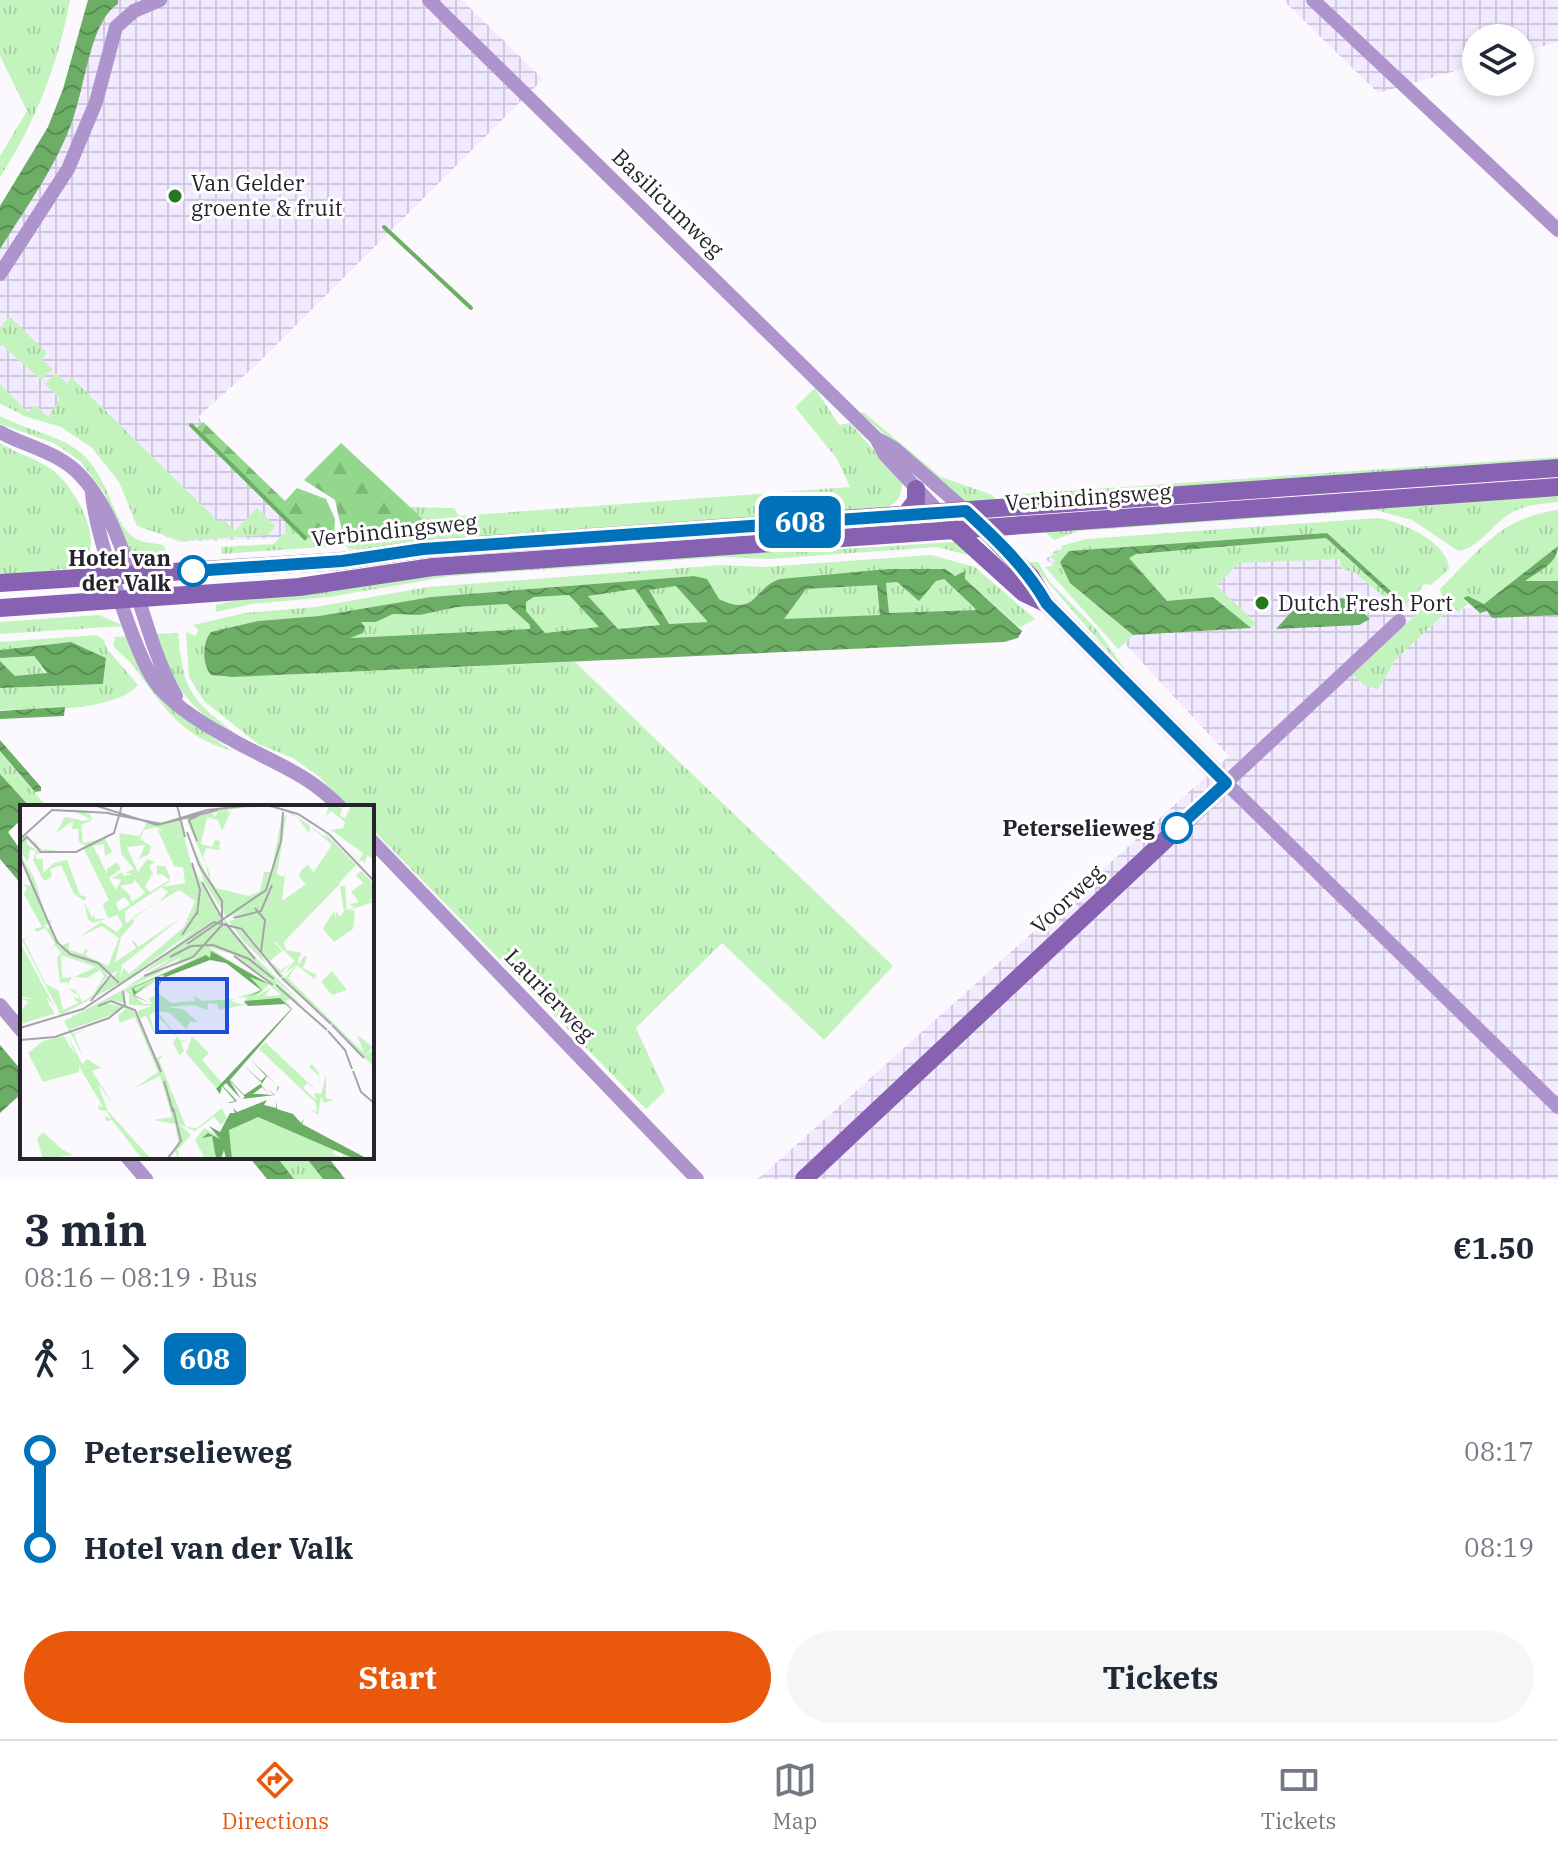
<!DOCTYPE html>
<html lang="en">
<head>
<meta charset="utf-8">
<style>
	body { margin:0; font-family:"IBM Plex Serif",serif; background:#f6f6f7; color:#1f2937; height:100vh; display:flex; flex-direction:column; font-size:30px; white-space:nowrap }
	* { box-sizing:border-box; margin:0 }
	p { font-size:26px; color:#747a83 }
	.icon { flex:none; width:44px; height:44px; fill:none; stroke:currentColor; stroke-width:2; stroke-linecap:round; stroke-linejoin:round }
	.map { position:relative; height:1179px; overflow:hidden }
	.details { display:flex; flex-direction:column; background:#fff; flex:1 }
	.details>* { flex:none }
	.badge { padding:0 16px; border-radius:12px; font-size:28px; line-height:52px }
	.fabs { position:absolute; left:1462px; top:24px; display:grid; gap:16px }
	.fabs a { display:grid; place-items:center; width:72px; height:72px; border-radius:50%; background:#fff; box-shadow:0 4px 12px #0003; font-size:40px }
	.map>.badge { position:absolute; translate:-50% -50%; box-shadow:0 0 0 4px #fff }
	.legs { display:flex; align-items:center; gap:12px; height:88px; padding:0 24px; font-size:26px }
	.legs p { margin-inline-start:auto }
	.head { display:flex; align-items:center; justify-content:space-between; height:136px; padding:0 24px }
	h1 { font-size:44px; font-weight:800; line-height:60px }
	.cta { display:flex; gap:16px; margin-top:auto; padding:16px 24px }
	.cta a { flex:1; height:92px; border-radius:48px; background:#ea580c; color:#fff; font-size:32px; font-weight:800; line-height:92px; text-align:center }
	.cta a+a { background:#f6f6f7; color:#1f2937 }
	ul { padding:0 24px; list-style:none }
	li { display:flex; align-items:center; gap:28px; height:96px; font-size:30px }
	li i { display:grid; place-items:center; width:12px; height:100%; margin:0 10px; background:currentColor }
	li i::after { content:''; width:20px; height:20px; margin:-10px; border:6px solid; border-radius:50%; background:#fff }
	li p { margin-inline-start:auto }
	li:first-child i { background:linear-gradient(#0000 50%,currentColor 0) }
	li:last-child i { background:linear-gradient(currentColor 50%,#0000 0) }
	.dock { display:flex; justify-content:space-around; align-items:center; height:112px; border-top:2px solid #e0e1e3; background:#fff; font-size:22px; color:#747a83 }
	.dock a { display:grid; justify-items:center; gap:4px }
	.dock .selected { color:#ea580c }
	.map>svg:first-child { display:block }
</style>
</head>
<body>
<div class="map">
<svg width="1558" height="1179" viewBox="0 0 1558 1179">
	<defs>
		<pattern id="industrial-grid" width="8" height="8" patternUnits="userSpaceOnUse" patternTransform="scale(2)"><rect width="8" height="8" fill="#f2eaff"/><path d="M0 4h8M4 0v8" fill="none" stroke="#cfc8db"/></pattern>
		<pattern id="grass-tufts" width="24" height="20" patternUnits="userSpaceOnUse" patternTransform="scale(2)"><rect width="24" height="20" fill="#c4f4be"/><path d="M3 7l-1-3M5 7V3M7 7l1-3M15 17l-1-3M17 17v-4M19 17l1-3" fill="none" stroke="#a8d1a3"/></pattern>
		<pattern id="forest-firs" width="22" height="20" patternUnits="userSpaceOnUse" patternTransform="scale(2)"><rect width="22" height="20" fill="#92d78b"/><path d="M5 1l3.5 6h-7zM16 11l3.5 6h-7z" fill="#7eb878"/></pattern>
		<pattern id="water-waves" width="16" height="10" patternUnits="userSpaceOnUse" patternTransform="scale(2)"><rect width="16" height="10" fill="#6cae65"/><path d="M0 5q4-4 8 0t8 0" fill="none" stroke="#598d53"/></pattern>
	</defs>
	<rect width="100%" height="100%" fill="#fbf9fd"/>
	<path fill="url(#industrial-grid)" d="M111,0H462L543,79L256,365L199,416L204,431L308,537L176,542L139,520L115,464L77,428L0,405V239L96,20Z
		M1283,0H1558V42L1520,52V38H1476V65L1378,93Z
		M1331,530L1425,612L1558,599V1179H758L1229,756L1046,559L1057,549Z"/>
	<path fill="url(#grass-tufts)" d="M0,0H70C59,62 35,124 0,177V156L27,111L0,56Z
		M9,316L47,353L42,359L52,369L41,380L0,343V329Z
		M56,373L67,383L72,378L219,522L223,519L235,531L257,508L275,526L268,535L181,541L137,526L119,482L92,448L61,427L24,416L0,403V384L28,412L35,405L48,417L60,399L45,384Z
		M815,388L839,425L850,423L902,482C902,495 899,501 888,507L366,549H349L344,545L342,531L424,527L423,519L410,507L454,508L459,516L850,487L837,459L795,407Z
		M863,412L941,477L990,494L1000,502L966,504L861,414Z
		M0,416C27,430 56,434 80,452C108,474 113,523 133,537C143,544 152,542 163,545L170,558L136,559L122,541L105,494L80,461L54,443L0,424Z
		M0,443C16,453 35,458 51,469C74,485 108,544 81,567L0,576Z
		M1558,457V464L1015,502L1007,495Z
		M1558,491V502C1539,504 1519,505 1504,518C1488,530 1478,548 1458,551L1412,520L1376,510L1079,531L1054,540L1043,530Z
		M1558,510V546L1484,604L1468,596L1463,599L1468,604L1458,612L1441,594L1440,589C1479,551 1501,517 1558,510Z
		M1378,518C1401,521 1449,543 1449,569L1431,585L1424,584L1415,598L1398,608L1354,572L1341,569L1340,559L1239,563L1217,586L1256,623L1251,628L1213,597L1167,601L1128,557L1136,554L1326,538L1391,597L1327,533L1069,551L1070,583L1133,635L1118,649L1045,567L1052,566L1055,560L1050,557L1062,549L1061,546L1086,539Z
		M285,519L305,538L336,530L335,546L222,554L221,547L273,544L285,533Z
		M954,542L972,556L937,547L769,559L721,557L451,576L329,597L252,604L216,612V605L241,599L414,575L759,549L796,552Z
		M1558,554V581L1524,582Z
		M931,555L975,567L1035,619L1021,627L1017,625L965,579V572L955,576L920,569L780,579C752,587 757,618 719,599L706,579L694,576L431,597L319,616L258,621L205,643L207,669L224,677L575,662L893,966L824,1040L722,943L636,1028L665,1091L646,1109L372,829V807H350L318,776L293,758L258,744L204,701L189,677L186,632L195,636L199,630L193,625L245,613L316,607L428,587L722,565L765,567Z
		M1030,562H1038L1049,581L1098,631L1132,679Z
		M944,579L978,610L889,614L886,583L897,582L919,600L936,581Z
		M877,585L881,615L783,620L805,589Z
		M676,586L708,622L669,624L648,589Z
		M636,589L661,625L618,629L588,596Z
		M569,595L600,627L545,633L526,611V602L534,597Z
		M1434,598L1444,614L1395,660L1378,689L1364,685L1352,674Z
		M507,604L530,625V629L350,638L363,633L361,622H376L393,614L420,615L457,607Z
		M99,615L124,626L0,634V622Z
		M178,633C184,696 192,699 241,738C186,710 177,688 154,634Z
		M97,635L104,640L107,649L138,685C113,713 36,709 0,710V688L103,684L106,658L71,642L0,650V642Z
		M130,636L174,711L232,751C179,735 165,708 134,667C128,659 119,653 113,645L115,637Z
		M34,656L46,675L15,676L0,661V658Z
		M0,751L47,807H30L0,774Z
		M308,1160L323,1179H294L279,1161Z"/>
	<path fill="url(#forest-firs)" d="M203,422L285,501L297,488L326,499L335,519L334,535L305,538L195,429Z
		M341,443L423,519L424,527L342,531L335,500L304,480Z"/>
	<path fill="url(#water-waves)" fill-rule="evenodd" d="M88,0H118V4C91,20 85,85 74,116C58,164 27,206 0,249V206L48,127L63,89Z
		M1327,533L1394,594L1391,597L1326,538L1136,554L1129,558L1167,601L1213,597L1251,628L1133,635L1070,583L1060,562L1069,551Z
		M1558,546C1558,563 1539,571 1525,581H1558V615L1492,618L1487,611L1480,613L1463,598L1468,596L1484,604Z
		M889,569H945L955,576L965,571V579L1022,631L1018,638L1004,642L232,677L211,675C202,664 202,643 211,632L258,621L319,616L431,597L694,576L707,579L719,599C757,618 753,587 780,579ZM944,579L977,610L889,613L886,583L897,582L919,601L936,581ZM877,585L880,615L784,619L806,589ZM676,586L707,621V622L669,624L649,590ZM635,589L660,625L618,629L588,596ZM569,595L599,627L545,633L526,611V602L534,597ZM507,604L530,625V629L350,638L363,633L365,627L361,622H376L393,614L420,615L457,607Z
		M1347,598L1370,619L1359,625L1276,629L1301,601Z
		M71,642L106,658L103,684L0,688V661L15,676L47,673L34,656L0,658V650Z
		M65,707L64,716L0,719V711Z
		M0,740L41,787V791L35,792L0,751Z
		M0,774L30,807H22V819L8,832L22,852V885L0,859Z
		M0,1045L22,1071V1093L0,1113Z
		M249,1157H328L345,1179H323L308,1160L280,1161L294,1179H267Z"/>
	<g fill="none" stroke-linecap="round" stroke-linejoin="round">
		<path stroke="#6cae65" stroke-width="4" d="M384,227L471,308
			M191,425L305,538"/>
		<path stroke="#ad94cc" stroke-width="14" d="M429,0L876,438L894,448L966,511
			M1313,0L1558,230
			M0,274L68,169L96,102L116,27L134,11L160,0
			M0,432C27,447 59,452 81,476C130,528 139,632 176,696
			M876,438L885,455L939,512
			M92,492C94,528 134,652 155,682C171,704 203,724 227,737C268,761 305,771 340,807
			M1399,621L1226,783L1558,1107
			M372,841L697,1179
			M0,1005L22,1031
			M127,1157L146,1179"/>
		<path stroke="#8862b2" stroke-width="18" d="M906,514L916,501V489
			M950,526L1024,593L1047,604
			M0,583L342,561L423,549L1558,468
			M0,608L299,587L433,567L1558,487
			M804,1179L1226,783L1047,604L1031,577L980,524"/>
	</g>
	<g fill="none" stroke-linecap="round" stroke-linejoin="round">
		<g stroke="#fff" stroke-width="18">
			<path id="line-1" d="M193,571L342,561L423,549L966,511C997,540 1026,567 1047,604L1226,783L1177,828"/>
		</g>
		<use href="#line-1" stroke="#0072bc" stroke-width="12"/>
	</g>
	<g fill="#267720" stroke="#fff" stroke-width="3">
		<circle cx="175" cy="196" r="8"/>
		<circle cx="1262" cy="603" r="8"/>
	</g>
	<g fill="#fff" stroke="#0072bc" stroke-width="4">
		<circle cx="193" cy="571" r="14"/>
		<circle cx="1177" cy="828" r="14"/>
	</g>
	<g text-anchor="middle" stroke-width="6" stroke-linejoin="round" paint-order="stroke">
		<g font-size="22" fill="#26232a" stroke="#fff" text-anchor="start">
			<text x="191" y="191">Van Gelder<tspan x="191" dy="25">groente &amp; fruit</tspan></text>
			<text x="1278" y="611">Dutch Fresh Port</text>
		</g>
		<g font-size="22" fill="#26232a" stroke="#fff">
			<text transform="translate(668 203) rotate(44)" y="8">Basilicumweg</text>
			<text transform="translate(1088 497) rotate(-4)" y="8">Verbindingsweg</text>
			<text transform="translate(394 530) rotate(-6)" y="8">Verbindingsweg</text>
			<text transform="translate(1067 899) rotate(-43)" y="8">Voorweg</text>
			<text transform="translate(550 995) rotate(46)" y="8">Laurierweg</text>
		</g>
		<g font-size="22" font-weight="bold" fill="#26232a" stroke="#fff" text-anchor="end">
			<text x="171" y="566">Hotel van<tspan x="171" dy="25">der Valk</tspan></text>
			<text x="1155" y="836">Peterselieweg</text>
		</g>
	</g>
	<g transform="translate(20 805)">
		<rect width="354" height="354" fill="#fbf9fd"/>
		<path d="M309,0L322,3L320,11L325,13L331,0L326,17L354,0V55L347,50L344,60L343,55L339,57L327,43L339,56L343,48L311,25L323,23L325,17L311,6L306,11ZM239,2L212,4L202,26L198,15L187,12L181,39L192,42L195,35L200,36L199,45L186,43L183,52L190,69V75L196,83L229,91L240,86L244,67H251L263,6V14L269,6L314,38L300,61L306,59L312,67L306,72L298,63L297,68L307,74L297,85L304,90L309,84L304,80L306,77L310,82L316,76L320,77L319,80L267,133L269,121L261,125L257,116L262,132L254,137L262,146L250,156L261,166L264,162L258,156L265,163L273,157L261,168L265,173L276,160L264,169L275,155L264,144L263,137L266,145L282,148L278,154L279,159L284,151L287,152L283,163L297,170L294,174L277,160L268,173L344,248L337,230L353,242L345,251L354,244V262L254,164L228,128L247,160L284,196L223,136L209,116L221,113H210L227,103L207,113L184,77L169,32L190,78L186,61L166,13L189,4L195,12L199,4L208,3V9L211,3ZM267,7L278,13L272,38L266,62L278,13L289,28L290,21L312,40L294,68L288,60L282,64L279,71L286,80L262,96L266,63L264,72L257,69ZM49,4L70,6L65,8L70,9L72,15L61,20L63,38L85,33L92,47L85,51L84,39L66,42L79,51L86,77L87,64L97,57L101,64L89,73L96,85L101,75L92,73L102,67L104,71L112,69L105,68L114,64L101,49L99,28L119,31L127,18L160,15L171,58L204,119L213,129L198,107L191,95L226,143L279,195L250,171L284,202L212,149L188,142L249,180L235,192L251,183L245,191L261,190L246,177L268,190L271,193L266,196L274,204L260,193L199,205L197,199L188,198V205L173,200L147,202L163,204L178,217H170L166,224L150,208L137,206L161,236L168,234L161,238L164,246L159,250L153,237L157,232L134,207L130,210L135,230L126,211L120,213L129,238L117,206L132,201L109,200V189L104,185V198L90,195L84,198L102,201L97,208L51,224L53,229L69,222L54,230L64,253L44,216L118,177L128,173L112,182L184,150L155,161L161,152L133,167L144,166L106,182L157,150L123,168L179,121L103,178L107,174L100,178L94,171L99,165L90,170L82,163L88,171L79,181L92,172L99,179L41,210L2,135L15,128L4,135L26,179L39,186L43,205L58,198L53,191L59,194L58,186L62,197L73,190L84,171L80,165L67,173L54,172L76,162L41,150L42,173L52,172L48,179L50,184L56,185L57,190L50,185L47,177L40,178L37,153L41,148L35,140L28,149L35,138L25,123L17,127L14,124L22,122L4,89L7,83L2,79L11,81L0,50L14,72L27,115L33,116L24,121L28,124L30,119L41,141L49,137V145L63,149L65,144H68L65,150L88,161L99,133L82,121L59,132L81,117L97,127L103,120L97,110L73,118L68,114L64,97L73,114V108L75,114L88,113L83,101L93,102L71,54L64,43L58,46L66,41L59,37L58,24H52L53,16L36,28L45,12L64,16L71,14ZM137,22L154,34L159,30L165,78L142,82L149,77L150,72L145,61H137V70L142,69L149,75L130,87L125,82L132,69L135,73L129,61L135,57L127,54L118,67L107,42L125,40L119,54L129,49L131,41L120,34L124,25ZM114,74L125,88L112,97L109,89L110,100L99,106L91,90L99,85L106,90L101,81L114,78ZM141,82L148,87L140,96L106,118L105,106ZM159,85L175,96L164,122L109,169L104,163L100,173L102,160L162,112L118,142L115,137L111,135L116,143L95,157L101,132L114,117L113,112ZM190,153L207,157L242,185L218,192L227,193L223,200L211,196L215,194L182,196L174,191L175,196L151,198L138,188L129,194L132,199H124L114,191L136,176L133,188L141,171ZM7,30V39L16,45L26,47L17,43L12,33L21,44L40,46L16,49V54H23V68L34,58L47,55L60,90L67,92L64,96L54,89L41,60L30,64L32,72L24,76L13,55L16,46L10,44L8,57L0,47V31ZM320,81H325L327,105L338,101L333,102L330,99L354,94V97L330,105L335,106L333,124L314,137L303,124L311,110L315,107V114L317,106L319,112L324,107ZM0,137L35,203L27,192L29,200L39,211L32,203L34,209L0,219V207L8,197L2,194L1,205L0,193L14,194L0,191ZM106,203L113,205L137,253L143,250L139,255L166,322L177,323L202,303L207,314L201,320L194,312L175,326L165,322L158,318L171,330L158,344L159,354L155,347L149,354L158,337L155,319L133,315L152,312L140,271L113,284L138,267L115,212L100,218L98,211ZM47,229L62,259L67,254L81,263L72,266L93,299L78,279L88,306L131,354H122L92,315L86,316L85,311L91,314L87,306L79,305L78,300L83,302L61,265ZM172,231L189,248L182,255L203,279L197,284L166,248ZM245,237L296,285L287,278L283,283L296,295L294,288L301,289L299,271L289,262L292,259L299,268L301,289L306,270V293L314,295L304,298L301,292L298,310L289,303L297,307L296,298L239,244ZM249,313L314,342L334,354H321L324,348L307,340L315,354H212L207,333L210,323L231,313ZM184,323L200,332L202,350L198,335L195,354H185L175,335Z" fill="#c4f4be" fill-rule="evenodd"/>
		<path d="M312,166L327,185L312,190L301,177Z" fill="#c4f4be"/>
		<path d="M331,0H354L337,43L321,31ZM302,25L336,60L264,137L265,145L279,153L275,156L250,132L255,106L270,119L277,114L262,96L285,80L312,40ZM72,39L95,85L101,82L109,89L112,100L104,92L96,98L99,108L90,113L83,99L89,95L64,44ZM238,312L314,344L313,349L326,354H225V314ZM23,327L43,345L53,350L23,354L17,333Z" fill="#c4f4be"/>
		<path d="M137,24L159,31L165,63L154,61ZM341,66L354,79V93L340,98L331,87L343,78L336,70ZM44,231L59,257V267L23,277L8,248L23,236Z" fill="#c4f4be"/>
		<path d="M191,146L251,180L230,172L242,185L238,188L228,192L241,185L206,158L190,155L143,173L135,188L142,172L145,171L142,170L113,183L116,187L129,178L114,190L130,198L114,191L112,183L116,181L186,150L190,153ZM260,193L272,204L223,260L241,276L246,271L231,255L259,282L256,288L258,281L247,271L241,280L249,289L242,282L233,289H238L254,290L248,284L255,290L222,294L225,292L209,275L221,294L206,278L203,281L217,296L211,298H207L215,296L202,281L200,289L196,284L271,204L265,199L228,201L224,196ZM223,260L242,278L224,290L210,275ZM247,295L244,300L256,303V295L257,304L273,309L281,318L284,314L282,319L348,354H335L238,312L209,325L212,354H206L204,345L201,354L196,353L192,331L182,333L188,328L200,334L189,321L200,327L210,308H215L213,303L217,307Z" fill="#6cae65" fill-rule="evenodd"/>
		<path fill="none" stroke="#a6a3a9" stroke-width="2" d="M74,0L137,20L198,5M157,0L165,32M247,0L278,9L309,29L354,76M87,8L141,19L187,5L235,0M0,34L32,5L90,8M177,36L169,15L179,10M0,38L7,32L21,47H56L94,28L102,0M0,52L37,137L50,149L78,158L99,178M172,58L180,85L177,110M182,77L203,115M235,103L245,115L241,147M214,113L241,106L252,80M205,118L235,154M162,130L178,106M167,139L246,85L261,36L263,7M214,151L253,180M150,152L171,141L193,140L229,154L254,174M124,171L173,152L202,120V96L179,60L167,27M262,173L311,219M256,180L307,225M71,196L90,171M78,201L91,196L104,201M104,201L115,205L141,267M312,220L344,253M0,223L63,204L194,117L222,124L261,172M308,226L325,245L332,264M0,235L35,232L89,213L105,200L103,186M333,266L341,287L354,298M144,276L153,307M147,354L161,336L153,303"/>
		<path fill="#1d4ed8" fill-opacity="0.15" stroke="#1d4ed8" stroke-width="4" d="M137,174H207V227H137Z"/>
		<rect width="354" height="354" fill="none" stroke="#26232a" stroke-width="4"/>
	</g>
</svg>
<div class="fabs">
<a><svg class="icon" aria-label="layers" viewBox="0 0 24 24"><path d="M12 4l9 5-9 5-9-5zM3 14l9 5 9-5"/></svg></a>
</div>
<b class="badge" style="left:800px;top:522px;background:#0072bc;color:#fff">608</b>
</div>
<section class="details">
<div class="head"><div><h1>3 min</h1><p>08:16 – 08:19 · Bus</p></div><b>€1.50</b></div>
<div class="legs"><svg class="icon" aria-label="walk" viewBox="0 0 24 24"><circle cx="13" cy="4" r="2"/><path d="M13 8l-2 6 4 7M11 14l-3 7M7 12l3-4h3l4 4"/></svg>1<svg class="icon" aria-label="forward" viewBox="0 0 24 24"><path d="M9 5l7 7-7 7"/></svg><b class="badge" style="background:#0072bc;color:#fff">608</b></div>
<ul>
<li><i style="color:#0072bc"></i><b>Peterselieweg</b><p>08:17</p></li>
<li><i style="color:#0072bc"></i><b>Hotel van der Valk</b><p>08:19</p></li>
</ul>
<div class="cta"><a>Start</a><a>Tickets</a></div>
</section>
<nav class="dock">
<a class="selected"><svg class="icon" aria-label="directions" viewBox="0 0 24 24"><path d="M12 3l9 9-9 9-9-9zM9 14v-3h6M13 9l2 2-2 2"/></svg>Directions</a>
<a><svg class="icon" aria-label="map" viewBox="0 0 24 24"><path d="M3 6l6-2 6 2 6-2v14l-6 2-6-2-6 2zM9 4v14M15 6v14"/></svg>Map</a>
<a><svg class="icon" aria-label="tickets" viewBox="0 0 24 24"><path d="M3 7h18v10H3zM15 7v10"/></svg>Tickets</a>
</nav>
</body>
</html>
